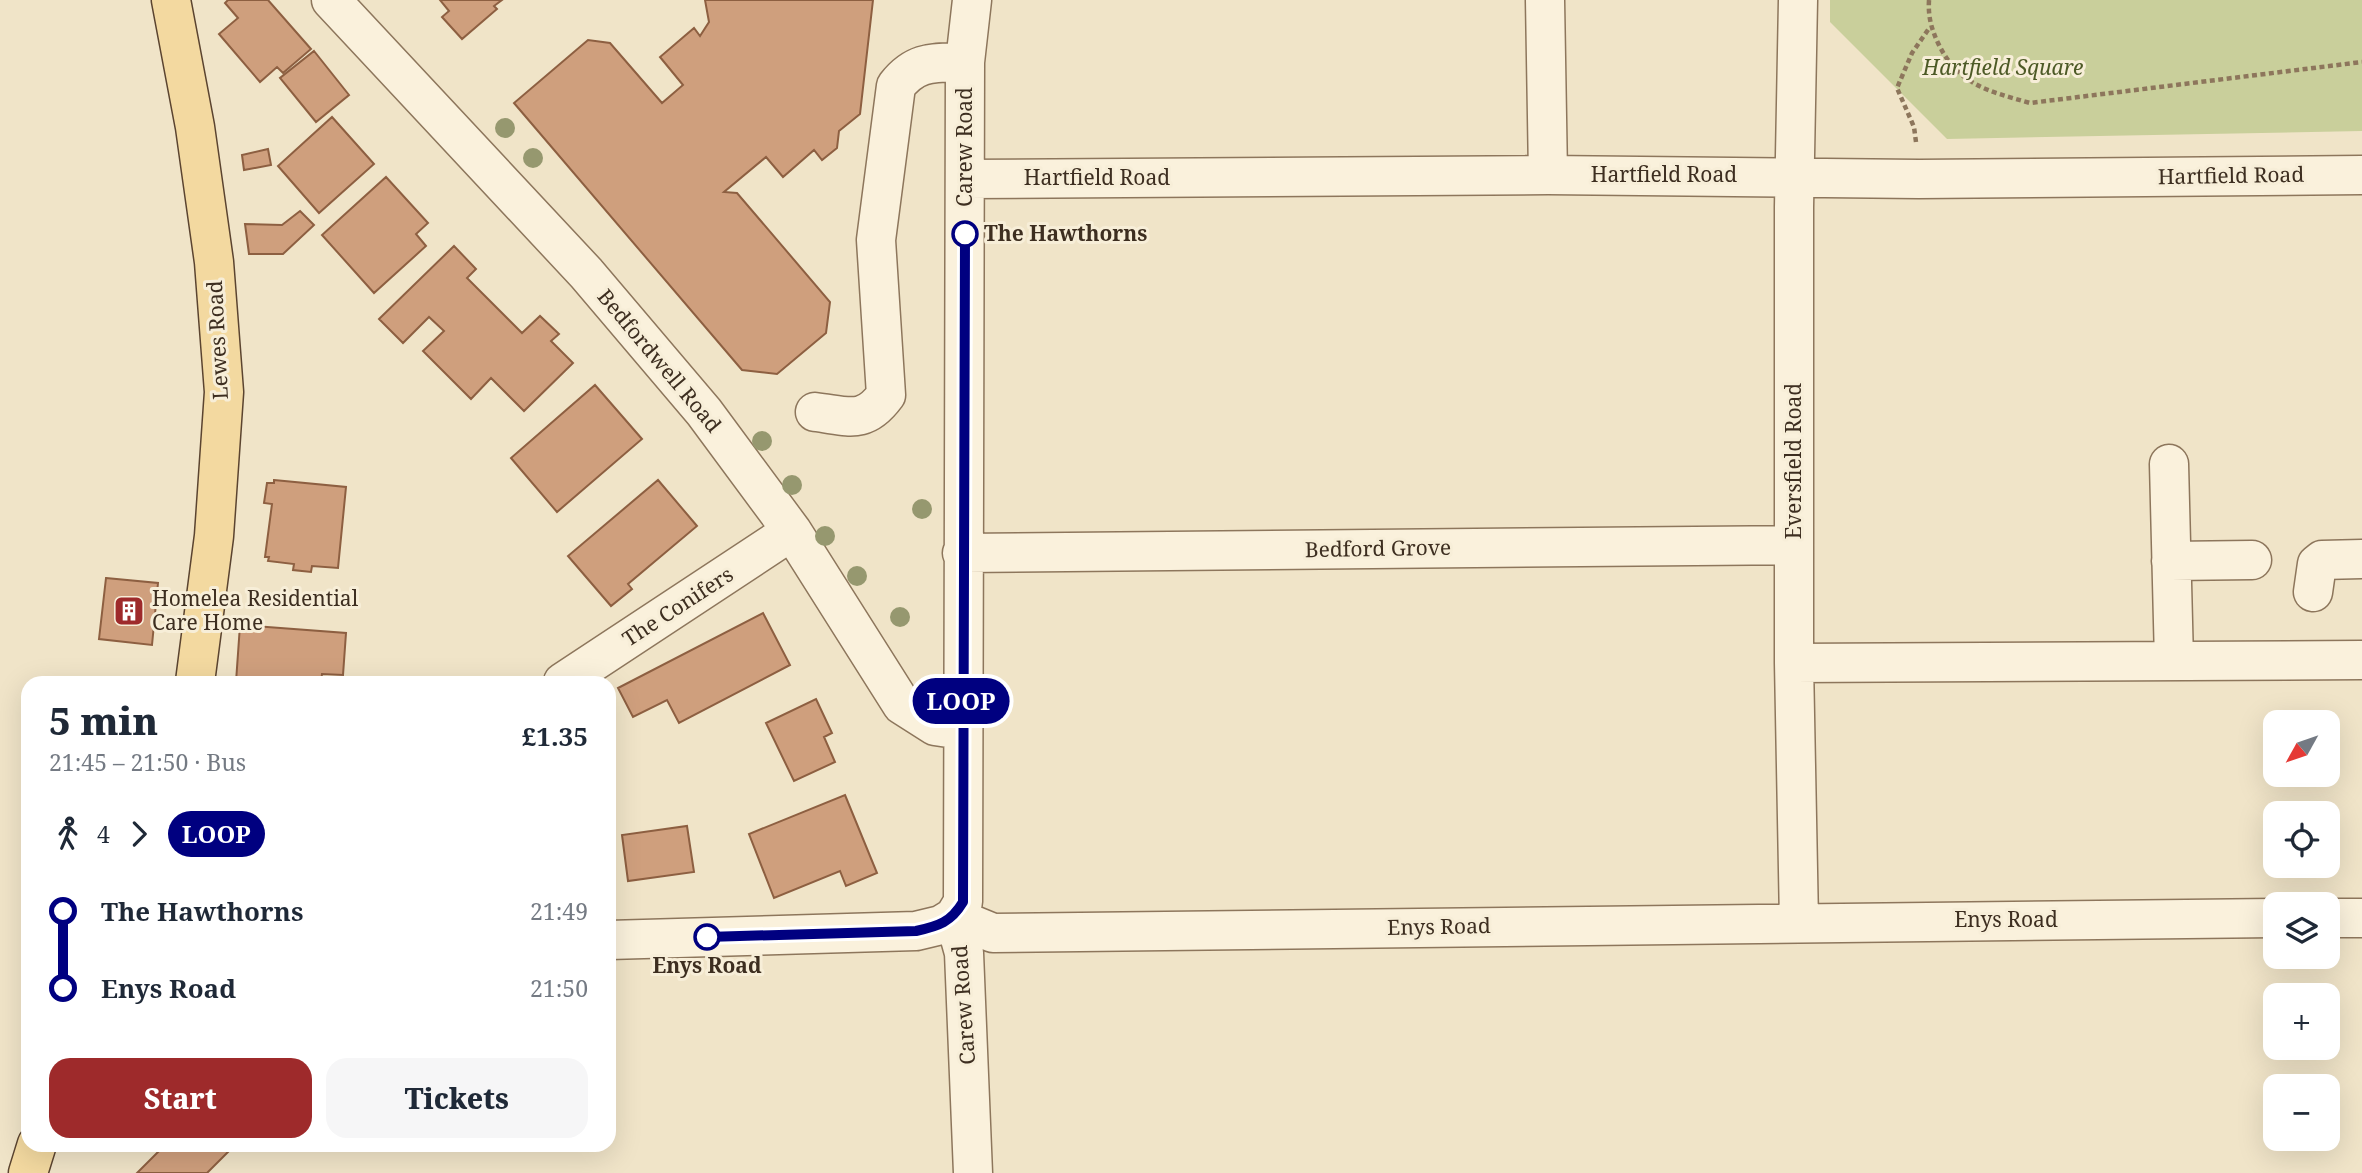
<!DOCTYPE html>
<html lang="en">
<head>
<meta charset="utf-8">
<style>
	body { margin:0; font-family:"Noto Serif",serif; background:#f6f6f7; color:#1f2937; height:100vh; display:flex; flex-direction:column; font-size:26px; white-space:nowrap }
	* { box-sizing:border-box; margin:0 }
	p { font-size:23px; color:#747a83 }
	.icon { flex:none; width:38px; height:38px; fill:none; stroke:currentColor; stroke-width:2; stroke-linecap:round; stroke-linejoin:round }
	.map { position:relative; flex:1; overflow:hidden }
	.details { position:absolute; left:21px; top:676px; width:595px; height:476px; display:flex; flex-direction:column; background:#fff; border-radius:21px; box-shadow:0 7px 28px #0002 }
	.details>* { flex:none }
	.badge { padding:0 14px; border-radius:23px; font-size:24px; line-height:46px }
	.needle { width:46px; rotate:230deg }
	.controls { position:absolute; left:2263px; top:710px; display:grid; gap:14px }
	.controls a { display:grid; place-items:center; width:77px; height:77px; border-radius:14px; background:#fff; box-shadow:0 7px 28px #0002; font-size:35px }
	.map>.badge { position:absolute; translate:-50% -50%; box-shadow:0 0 0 4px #fff }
	.legs { display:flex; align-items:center; gap:10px; height:77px; padding:0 28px; font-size:23px }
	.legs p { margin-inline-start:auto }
	.headline { display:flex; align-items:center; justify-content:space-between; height:119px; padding:0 28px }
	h1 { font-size:38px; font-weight:800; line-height:52px }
	.action { display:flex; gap:14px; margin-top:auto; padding:14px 28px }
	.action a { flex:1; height:80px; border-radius:21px; background:#9e2a2b; color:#fff; font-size:28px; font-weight:800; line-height:80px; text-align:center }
	.action a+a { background:#f6f6f7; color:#1f2937 }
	ul { padding:0 28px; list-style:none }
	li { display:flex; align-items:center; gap:24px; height:77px; font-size:26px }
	li i { display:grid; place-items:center; width:10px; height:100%; margin:0 9px; background:currentColor }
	li i::after { content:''; width:18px; height:18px; margin:-9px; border:5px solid; border-radius:50%; background:#fff }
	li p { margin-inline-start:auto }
	li:first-child i { background:linear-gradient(#0000 50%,currentColor 0) }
	li:last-child i { background:linear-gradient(currentColor 50%,#0000 0) }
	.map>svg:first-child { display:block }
</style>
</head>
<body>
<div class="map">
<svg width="2362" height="1173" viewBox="0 0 2362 1173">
	<rect width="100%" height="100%" fill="#f0e4c8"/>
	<path fill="#c9cf9b" d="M1830,0H2362V131L1947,139L1830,22Z"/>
	<path fill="#cf9f7d" stroke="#8d5f41" stroke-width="2" d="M228,0H268L311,49L283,73L277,67L260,82L219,34L238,18L225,3Z
		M440,0H502L494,6L497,9L462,39L442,17L449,11Z
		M873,0L860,114L839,131L837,148L822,160L814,150L783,177L766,157L724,192L737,193L830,302L826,333L777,374L742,370L514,103L588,40L610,43L662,103L683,85L660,57L694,28L700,36L709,22L705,0Z
		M314,51L349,95L316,122L280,78Z
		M332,117L374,164L319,213L278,166Z
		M268,149L271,165L244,170L242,155Z
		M386,177L428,223L416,234L426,246L374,293L322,235Z
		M300,211L314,225L283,254H249L245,224L282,225Z
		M454,246L476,269L467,278L522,333L540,316L559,334L551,341L573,363L524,411L491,378L471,399L423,351L444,331L429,317L403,343L379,319Z
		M595,385L642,439L557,512L511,458Z
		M274,480L346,487L338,568L312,566L311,572L293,570L294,564L268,561L269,557H265L272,504L264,503L267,483H274Z
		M658,480L697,526L628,584L632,589L611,606L568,556Z
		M106,578L158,583L152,645L99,639Z
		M763,613L790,665L679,723L667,700L633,717L618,688Z
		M240,625L346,633L343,675L322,674L321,682H236Z
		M816,699L832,733L824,737L835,762L794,781L766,723Z
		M845,795L877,873L846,886L840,871L774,898L749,834Z
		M687,826L694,872L628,881L622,835Z
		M166,1144H226L231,1149L207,1173H137Z"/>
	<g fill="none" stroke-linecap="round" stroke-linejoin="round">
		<g stroke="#8d765c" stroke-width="41">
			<path id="minor" d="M331,0L586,273L704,412L792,531L902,705L935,726L962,730
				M972,0L965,62L963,902L954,917L964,953L973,1173
				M1545,0L1548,175
				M1798,0L1794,207V663L1799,922
				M965,179L1548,175L1919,179L2362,175
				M815,412C849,416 864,425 886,395L876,240L896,86C916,60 934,63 965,62
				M2169,464L2174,661
				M962,553L1794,545
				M2171,561L2252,560
				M2313,592L2317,564L2322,560L2362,559
				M1794,663L2362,660
				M563,682L792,531
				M954,917L993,933L2275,918
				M2328,918H2362
				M609,940L916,931L941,925L954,917"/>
		</g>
		<g stroke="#5b4430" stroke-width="41">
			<path id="major" d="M171,0L195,127L214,262L224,392L214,536L195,682
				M28,1173L37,1144"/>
		</g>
		<path stroke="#8d765c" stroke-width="4.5" stroke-dasharray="5 3.5" stroke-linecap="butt" d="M1929,0C1928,16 1931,28 1938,43C1958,85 1988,91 2030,103L2362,62
			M1916,142L1914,127L1897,88L1912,53L1930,27"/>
		<use href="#minor" stroke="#faf1dc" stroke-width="38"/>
		<use href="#major" stroke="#f3d9a0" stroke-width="38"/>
	</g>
	<g fill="#96986f">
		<circle cx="505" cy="128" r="10"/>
		<circle cx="533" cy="158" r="10"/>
		<circle cx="762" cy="441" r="10"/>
		<circle cx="792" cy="485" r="10"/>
		<circle cx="922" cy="509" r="10"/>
		<circle cx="825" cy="536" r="10"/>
		<circle cx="857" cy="576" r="10"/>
		<circle cx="900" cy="617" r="10"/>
	</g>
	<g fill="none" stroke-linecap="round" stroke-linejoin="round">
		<g stroke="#fff" stroke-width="16">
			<path id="line-1" d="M707,937L916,931C939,926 951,922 963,902L965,234"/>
		</g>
		<use href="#line-1" stroke="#000080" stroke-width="10"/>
	</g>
	<defs>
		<g id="building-square" transform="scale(1.575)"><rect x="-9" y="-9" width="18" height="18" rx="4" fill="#9e2a2b" stroke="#f7eed8"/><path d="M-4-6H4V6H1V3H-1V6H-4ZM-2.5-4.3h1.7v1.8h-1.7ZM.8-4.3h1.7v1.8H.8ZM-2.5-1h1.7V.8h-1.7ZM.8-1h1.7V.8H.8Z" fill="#fff"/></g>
	</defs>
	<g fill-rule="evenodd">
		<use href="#building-square" x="129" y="611"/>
	</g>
	<g fill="#fff" stroke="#000080" stroke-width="3.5">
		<circle cx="965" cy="234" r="12"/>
		<circle cx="707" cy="937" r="12"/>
	</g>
	<g text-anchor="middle" stroke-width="6" stroke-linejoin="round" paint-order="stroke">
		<g font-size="21" font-style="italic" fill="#4d5a26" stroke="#f7eed8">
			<text x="2003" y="75">Hartfield Square</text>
		</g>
		<g font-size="21" fill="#3d2e20" stroke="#f7eed8">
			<text transform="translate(965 147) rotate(-90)" y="7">Carew Road</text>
			<text x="1664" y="182">Hartfield Road</text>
			<text transform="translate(2231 176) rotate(-1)" y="7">Hartfield Road</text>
			<text x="1097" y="185">Hartfield Road</text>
			<text transform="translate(218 340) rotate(-93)" y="7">Lewes Road</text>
			<text transform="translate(659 361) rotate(50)" y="7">Bedfordwell Road</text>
			<text transform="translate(1794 461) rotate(-90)" y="7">Eversfield Road</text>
			<text transform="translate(1378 549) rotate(-1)" y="7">Bedford Grove</text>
			<text transform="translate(678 607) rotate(-33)" y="7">The Conifers</text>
			<text x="2006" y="927">Enys Road</text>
			<text transform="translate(1439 927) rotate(-1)" y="7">Enys Road</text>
			<text transform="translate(964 1005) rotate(-94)" y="7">Carew Road</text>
		</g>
		<g font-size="21" font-weight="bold" fill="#3d2e20" stroke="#f7eed8" text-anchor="start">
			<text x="984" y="241">The Hawthorns</text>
			<text x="707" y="973" text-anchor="middle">Enys Road</text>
		</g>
		<g font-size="21" fill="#3d2e20" stroke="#f7eed8" text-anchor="start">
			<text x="152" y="606">Homelea Residential<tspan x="152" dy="24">Care Home</tspan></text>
		</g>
	</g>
</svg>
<div class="controls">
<a><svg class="needle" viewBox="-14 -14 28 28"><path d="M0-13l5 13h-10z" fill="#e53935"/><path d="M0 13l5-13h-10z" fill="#747a83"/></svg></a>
<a><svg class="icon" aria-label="locate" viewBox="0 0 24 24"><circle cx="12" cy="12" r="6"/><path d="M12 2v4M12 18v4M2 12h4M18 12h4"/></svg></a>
<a><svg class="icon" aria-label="layers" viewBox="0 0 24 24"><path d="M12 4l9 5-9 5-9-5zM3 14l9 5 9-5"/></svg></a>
<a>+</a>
<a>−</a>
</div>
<b class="badge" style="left:961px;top:701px;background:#000080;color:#fff">LOOP</b>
<section class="details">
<div class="headline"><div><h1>5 min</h1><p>21:45 – 21:50 · Bus</p></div><b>£1.35</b></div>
<div class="legs"><svg class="icon" aria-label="walk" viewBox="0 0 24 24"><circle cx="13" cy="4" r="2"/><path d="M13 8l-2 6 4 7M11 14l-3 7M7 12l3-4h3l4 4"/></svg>4<svg class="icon" aria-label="forward" viewBox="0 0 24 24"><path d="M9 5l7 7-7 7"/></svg><b class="badge" style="background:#000080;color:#fff">LOOP</b></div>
<ul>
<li><i style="color:#000080"></i><b>The Hawthorns</b><p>21:49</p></li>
<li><i style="color:#000080"></i><b>Enys Road</b><p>21:50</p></li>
</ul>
<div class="action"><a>Start</a><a>Tickets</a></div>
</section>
</div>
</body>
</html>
